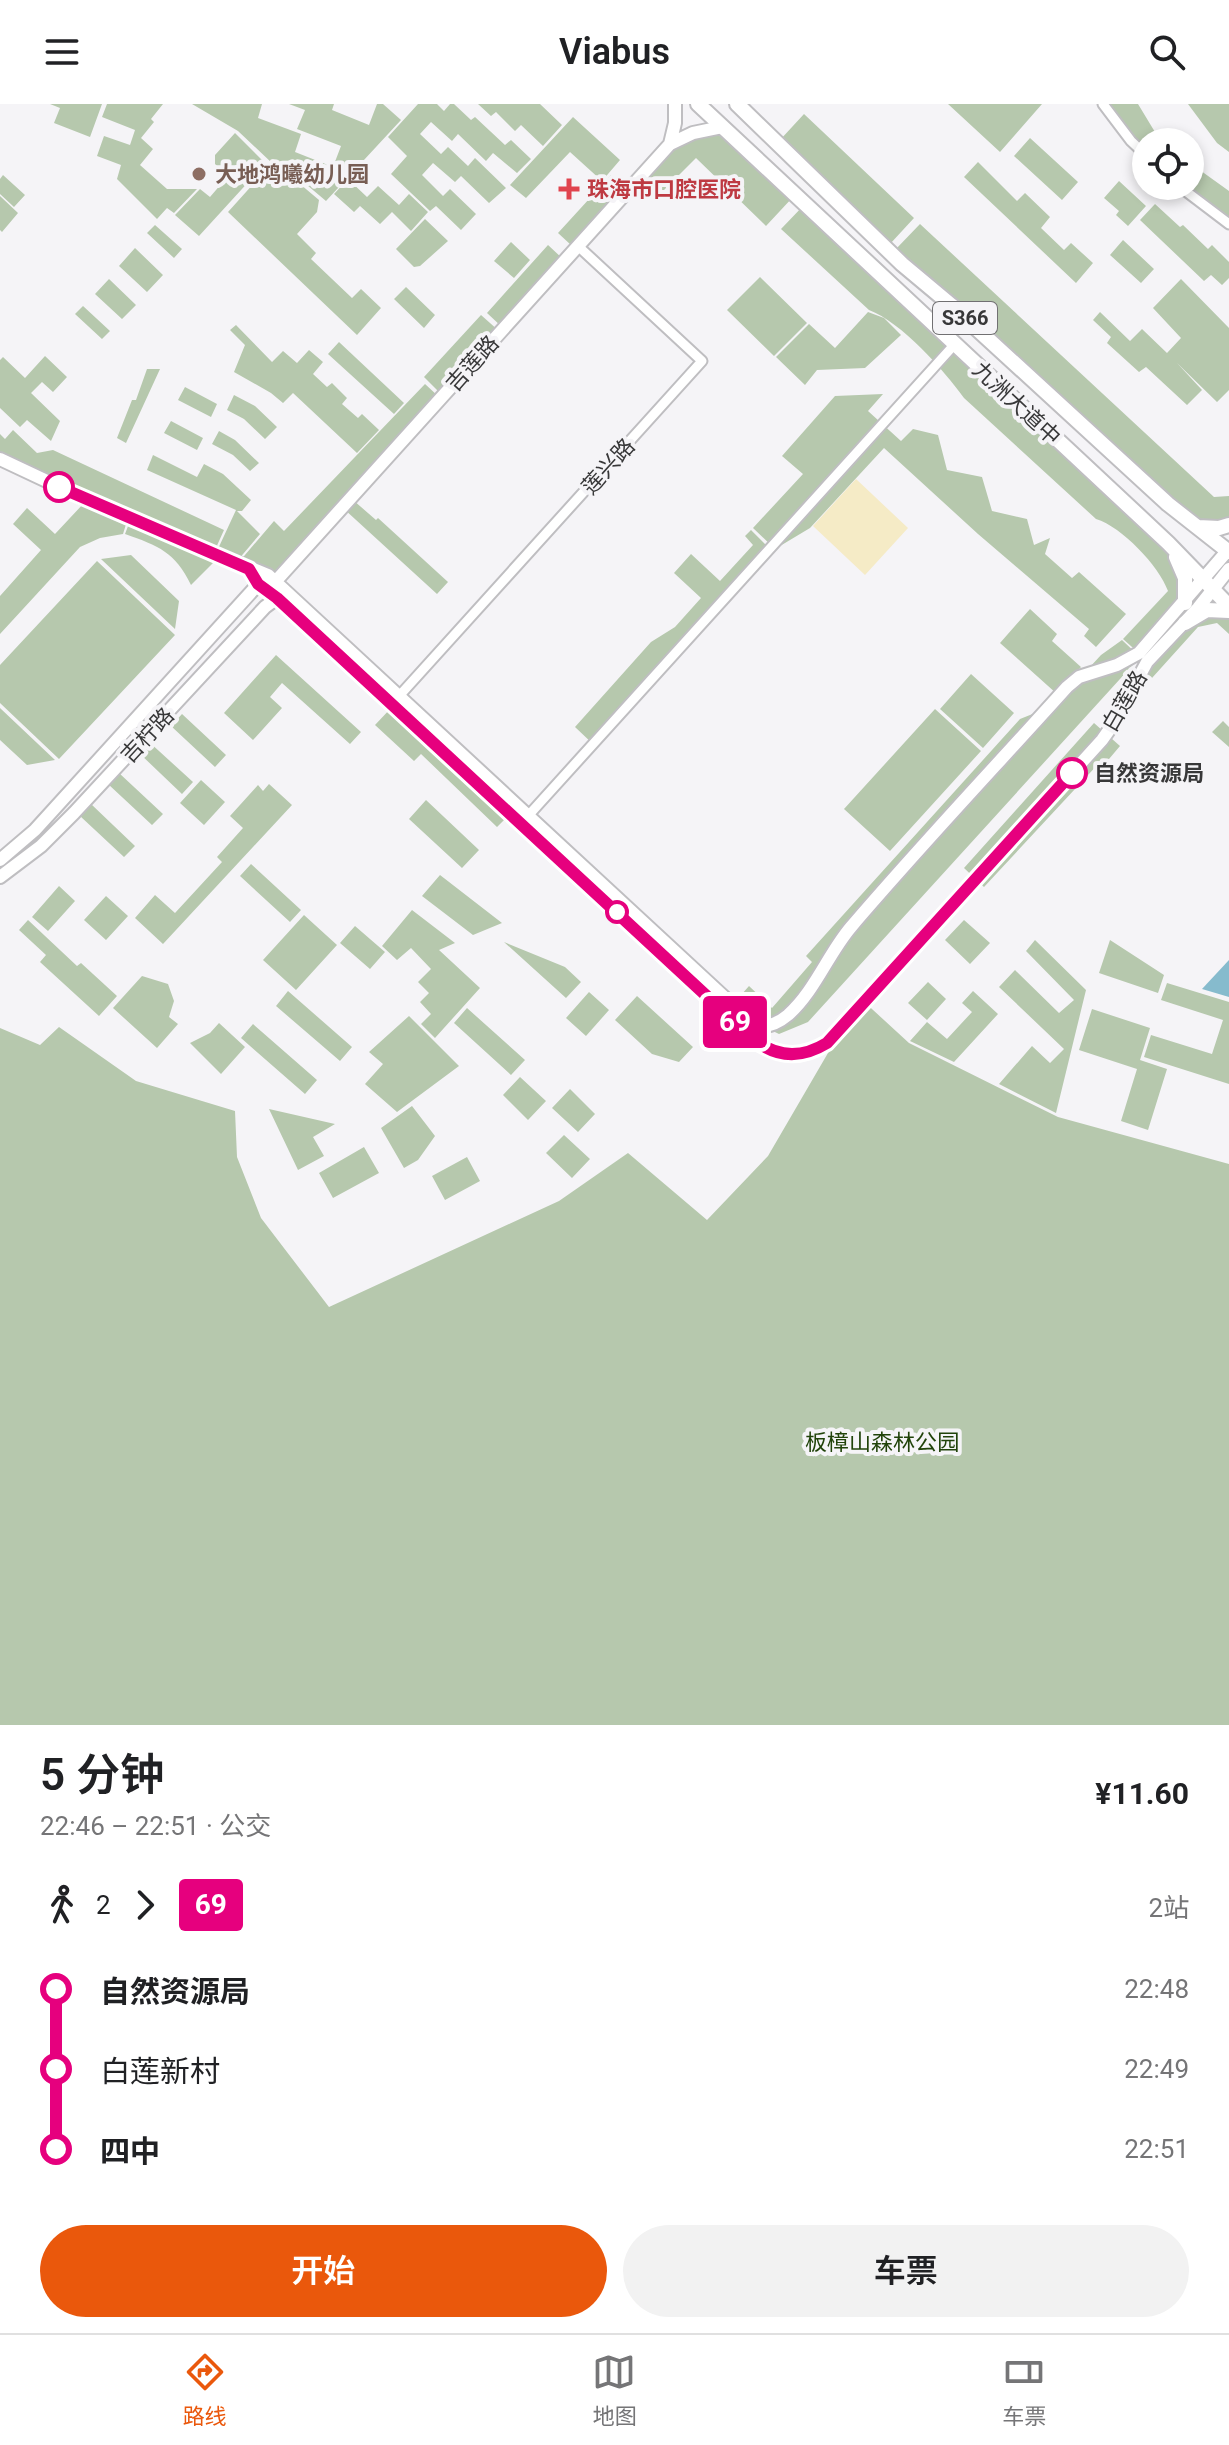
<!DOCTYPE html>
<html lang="zh">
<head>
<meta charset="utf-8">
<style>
	body { margin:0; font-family:Roboto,"Noto Sans SC",sans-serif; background:#f2f2f2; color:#202124; height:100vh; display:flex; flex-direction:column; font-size:30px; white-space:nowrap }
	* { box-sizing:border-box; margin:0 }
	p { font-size:26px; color:#757577 }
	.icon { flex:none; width:44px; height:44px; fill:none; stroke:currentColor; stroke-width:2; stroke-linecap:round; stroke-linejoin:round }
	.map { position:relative; height:1621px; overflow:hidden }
	.side { display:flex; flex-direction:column; background:#fff; flex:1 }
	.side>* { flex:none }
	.badge { padding:0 16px; border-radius:6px; font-size:28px; line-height:52px }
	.tools { position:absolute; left:1132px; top:24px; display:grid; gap:16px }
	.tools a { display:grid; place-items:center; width:72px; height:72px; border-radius:50%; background:#fff; box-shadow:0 4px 12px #0003; font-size:40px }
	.map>.badge { position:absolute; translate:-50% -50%; box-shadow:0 0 0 4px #fff }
	.legs { display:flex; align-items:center; gap:12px; height:88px; padding:0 40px; font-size:26px }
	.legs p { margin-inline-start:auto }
	.head { display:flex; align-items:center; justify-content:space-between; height:136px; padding:0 40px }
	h1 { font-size:44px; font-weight:600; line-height:60px }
	.cta { display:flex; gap:16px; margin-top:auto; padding:16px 40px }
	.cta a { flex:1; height:92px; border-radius:48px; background:#ea580c; color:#fff; font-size:32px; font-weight:600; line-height:92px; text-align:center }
	.cta a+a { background:#f2f2f2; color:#202124 }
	ul { padding:0 40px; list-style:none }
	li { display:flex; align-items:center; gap:28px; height:80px; font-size:30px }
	li i { display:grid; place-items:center; width:12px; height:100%; margin:0 10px; background:currentColor }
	li i::after { content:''; width:20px; height:20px; margin:-10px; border:6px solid; border-radius:50%; background:#fff }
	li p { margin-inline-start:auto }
	li:first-child i { background:linear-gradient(#0000 50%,currentColor 0) }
	li:last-child i { background:linear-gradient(currentColor 50%,#0000 0) }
	header { display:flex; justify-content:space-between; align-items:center; height:104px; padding:0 40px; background:#fff; font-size:36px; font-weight:600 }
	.tab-bar { display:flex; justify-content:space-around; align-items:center; height:112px; border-top:2px solid #e0e0e0; background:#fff; font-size:22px; color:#757577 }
	.tab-bar a { display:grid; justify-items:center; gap:4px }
	.tab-bar .current { color:#ea580c }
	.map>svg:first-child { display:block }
</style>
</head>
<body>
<header><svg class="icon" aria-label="menu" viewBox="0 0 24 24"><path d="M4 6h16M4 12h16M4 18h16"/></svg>Viabus<svg class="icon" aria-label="search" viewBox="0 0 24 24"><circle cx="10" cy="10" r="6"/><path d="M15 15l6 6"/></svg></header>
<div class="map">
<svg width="1229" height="1621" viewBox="0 0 1229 1621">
	<rect width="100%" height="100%" fill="#f5f4f7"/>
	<path fill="#b6c8ad" d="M50,0H102L90,33L54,19L60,4Z
		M107,0H163L151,15L154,18L141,34L153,45L140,61L167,85H197L174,109L167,104L157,115L117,75L121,61L97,52L104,32L130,41L135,26L102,13Z
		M192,0H262L258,14L301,30L295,48L333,63L341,42L297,25L305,6L289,0H334L332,6L369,21L377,0H383L401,16L326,97L282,60H273L238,27Z
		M418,0H437L444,7L450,0H454L471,16L475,13L505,41L511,36L531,55L517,69L493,49L486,57L458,30L452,37L431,18L420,30L441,50L448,43L468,62L475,54L506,84L489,99L461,72L455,78L433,59L422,71L443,92L450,85L476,110L461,126L436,102L430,107L391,70L407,52L388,33Z
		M478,0H540L562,21L543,42L521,21L515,27L496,8L491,12Z
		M948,0H1042L1000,48Z
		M1107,0H1138L1161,38H1146V47Z
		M1188,0H1229V48L1217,39Z
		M804,10L914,114L890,140L780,36Z
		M573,13L620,56L602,77L570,48L526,94L510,81Z
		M723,27L793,93L766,122L696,54L660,90L643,73C672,41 680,35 723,27Z
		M235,29L268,62L252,74L199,132L175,111L200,85L210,93L228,72L215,60V51Z
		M1030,34L1078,78L1062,96L1014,52Z
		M978,58L1017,97L1025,89L1050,113L1041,124L1064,146L1071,139L1093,159L1076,179L964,73Z
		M1190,59L1229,87V115L1183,82H1190Z
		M274,64H281L319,96L317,108L297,130L316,149L311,155L352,194L361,185L381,204L357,231L228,108L255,78Z
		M3,71L25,91L14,103L0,90V75Z
		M611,71L625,84L571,141L558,129Z
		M348,75L367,93L378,82L399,101L409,90L428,108L411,127L392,108L380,120L360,102L354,108L334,90Z
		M1119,77L1146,102L1128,122L1116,111L1119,107L1104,94Z
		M0,92L18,109L2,128L0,126Z
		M805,100L1172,447L1185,486L1141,551L1123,535L1168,487C1159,462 1122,423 1096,415L964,294C944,266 901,218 869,206L781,125Z
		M1155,100L1180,123L1183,121L1208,145L1212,141L1229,158V174L1222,181L1211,171L1204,177L1140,116Z
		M425,115L448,137L420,162L414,163L396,145Z
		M920,120L1214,393L1229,392V418H1196L895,146Z
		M155,121L182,145L174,154L147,129Z
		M1123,136L1154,165L1141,179L1110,151Z
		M511,138L530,156L514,174L494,157Z
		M548,141L563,155L502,223L487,209Z
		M135,144L163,171L147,188L119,162Z
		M760,173L807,219L774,252L727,206Z
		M109,175L136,201L122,215L95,190Z
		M1181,175L1229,224V286L1217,298L1177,259L1202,286L1187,301L1146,263L1139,268L1107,239L1111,233L1093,216L1100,208L1130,237L1142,225L1167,249L1181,234L1153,204Z
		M406,183L435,211L424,224L394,195Z
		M83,202L110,227L102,235L75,210Z
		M868,208L884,214L901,231L865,264L817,266L805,281L776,253L809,220L835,244Z
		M481,211L499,227L441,290L424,273Z
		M236,221L272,258L283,247L297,259L309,246L323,258L313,270L327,283L332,279L347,294L342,300L358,314L362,310L379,326L357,349L293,289L283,299L271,289L234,268L245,241L230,226Z
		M339,238L404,299L394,310L328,250Z
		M45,252L67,273L53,288L42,278L31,289L60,317L51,337L27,316L20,323L0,304V256L3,253L25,274Z
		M147,265H160L126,339L117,334L132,296H136Z
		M425,280L438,292L275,475L239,458L274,417L284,427Z
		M185,283L217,300L211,313L178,296Z
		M883,290L868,307L901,337L913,325L938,331L947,366L982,373L992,407L1027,415L1034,441L1050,434L1045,450L1072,474L1079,468L1126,510L1096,543L1084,532L1089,525L978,430L884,344L810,424L775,445L753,424L803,370L782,352L835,292Z
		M234,291L255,302L277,323L265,335L244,315L227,306Z
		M171,317L203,334L197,346L164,329Z
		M13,326L37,349L53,346L224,426L215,446L0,353V330L5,335Z
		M219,327L235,336L259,359L250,367L233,351L212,340Z
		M153,351L197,373L204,360L223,370L251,396L242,407H237L260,430L238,456L217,447L236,406L147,366Z
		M353,396L376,416L378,414L448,478L437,490L344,405Z
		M84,399L127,417L123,430L100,434L80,443L0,530V492L41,446L13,420L27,404L55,430Z
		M130,417L218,454L191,481C175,448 159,442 125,430Z
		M751,426L772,447L594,641L575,623L651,538L675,523L701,494L674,469L691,450L720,477L753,441L745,432Z
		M131,451L179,497L175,525L101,455Z
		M97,457L175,531L59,655L0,599V561Z
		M1030,505L1057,530L1052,537L1081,563L1057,590L1000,539Z
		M1229,507V530L1217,519L1198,523L1152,574L1143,566L1185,519Z
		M1122,536L1140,553L808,918L779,930L754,918L734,899L749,882L772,904L812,858L806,852L1020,615L1055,601L1101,551Z
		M276,551L361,628L350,640L282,579L270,593L282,604L253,636L224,609Z
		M971,570L1014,609L983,644L940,605Z
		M392,603L509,711L497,723L421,650L414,657L375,621Z
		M0,604L55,656L27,661L0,636Z
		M935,605L981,647L890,747L844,705Z
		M182,610L226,651L215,663L171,622Z
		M1223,617L1229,623V643L1212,628Z
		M1094,619L1120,642L1109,655L1101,657L984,783L964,764Z
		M148,637L193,678L182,690L138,648Z
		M119,669L163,710L152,721L108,680Z
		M201,676L225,698L204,721L180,699Z
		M269,680L292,701L163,840L135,814L155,791L175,809L222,758L217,753L243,724L230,712L258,681L263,687Z
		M426,696L479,746L462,764L409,715Z
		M91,700L135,742L124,753L80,712Z
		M251,760L301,806L290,818L240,772Z
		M440,771L502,819L473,831L422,792Z
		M59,782L75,797L48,827L32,813Z
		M106,792L128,812L106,836L84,816Z
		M412,806L455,839L439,846L480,884L435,934L421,920L431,910L420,898L429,889L418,878L431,865L411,844L397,856L382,842Z
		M304,811L337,841L296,886L263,856Z
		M28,816L77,862L81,859L117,892L99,912L40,858L46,851L19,826Z
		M964,816L990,839L970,860L945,836Z
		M355,822L385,848L370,865L340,839Z
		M1035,836L1086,886L1056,1009L999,980L1032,942L1050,959L1064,945L999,883L1015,866L1059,909L1074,896L1026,847Z
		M1110,836L1164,871L1158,889L1099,869Z
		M504,838L565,863L581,878L566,894Z
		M142,872L168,880L174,897L169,913L178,920L157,944L113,904Z
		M928,878L946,895L927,916L908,899Z
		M1167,879L1229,898V980L1144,953L1151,931L1212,950L1223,916L1161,896Z
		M288,887L352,943L340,957L276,902Z
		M973,887L998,910L954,958L910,937L927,918L947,935L972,908L962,899Z
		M589,888L609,906L586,932L566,914Z
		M637,892L693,943L679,958L652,950L615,916Z
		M860,894L909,939L1058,1013L1229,1060V1621H0V924L40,941L59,923L136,977L235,1007L237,1053L261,1114L329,1203L559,1097L628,1049L707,1116L768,1052Z
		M467,904L525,956L511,971L454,919Z
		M1092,905L1150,924L1140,956L1167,965L1148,1026L1121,1017L1137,965L1079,946Z
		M409,912L459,962L397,1008L365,980L383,960L369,948Z
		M219,919L245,943L221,970L190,939L210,929Z
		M253,920L317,976L305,990L241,934Z
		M520,973L546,997L528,1016L503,991Z
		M570,985L595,1010L578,1028L552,1004Z
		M412,1002L435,1032L418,1056L404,1064L381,1024Z
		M269,1005L335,1020L313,1033L324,1052L298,1066Z
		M564,1031L590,1055L572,1074L546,1049Z
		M364,1043L379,1069L333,1094L319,1069Z
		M467,1053L480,1077L445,1096L432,1072Z"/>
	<path fill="#f5ebc6" d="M856,375L908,424L865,471L813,422Z"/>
	<path fill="#86bbcd" d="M1229,856V893L1202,885Z"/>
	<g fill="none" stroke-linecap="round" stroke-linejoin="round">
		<g stroke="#bfbec1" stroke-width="13">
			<path id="minor" d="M1103,0L1131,37L1146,51
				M1179,82L1229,120
				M400,591L702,257L578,142
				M527,713L954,241"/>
		</g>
		<g stroke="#bfbec1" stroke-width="16">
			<path id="secondary" d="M670,40L675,19V0
				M0,355L102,403L268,471L750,917C763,926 776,921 788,911C815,887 828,850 851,823C921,741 995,663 1067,583L1079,573L1117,561L1139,549L1229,445
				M249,465L258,480L277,494L752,934C776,953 800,955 827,939L1102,636L1114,619L1147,558L1198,504L1229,465
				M275,478L670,40L693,29L722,23
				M0,756L35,726L263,475
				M0,773L41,742L74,709L265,503L277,494"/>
		</g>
		<g stroke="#bfbec1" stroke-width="18">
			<path id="primary" d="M698,0L1168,439L1229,502
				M737,0L902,160L951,201L1168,400L1229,448
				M1198,423L1219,424L1229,421
				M1176,453L1185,474V499
				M1185,519L1207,506L1229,507"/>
		</g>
		<use href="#minor" stroke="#fff" stroke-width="9"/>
		<use href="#secondary" stroke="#fff" stroke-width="12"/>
		<use href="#primary" stroke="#fff" stroke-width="14"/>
	</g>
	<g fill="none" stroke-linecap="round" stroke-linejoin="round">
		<g stroke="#fff" stroke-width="18">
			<path id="line-1" d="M59,383L249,465L258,480L277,494L752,934C776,954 801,955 827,939L1072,669"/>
		</g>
		<use href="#line-1" stroke="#e6007e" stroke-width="12"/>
	</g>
	<circle fill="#8d6e63" stroke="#f5f4f7" stroke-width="3" cx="199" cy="70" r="8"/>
	<path fill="#e0444e" stroke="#f5f4f7" stroke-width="3" d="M565 73h8v8h8v8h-8v8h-8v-8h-8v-8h8z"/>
	<g fill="#fff" stroke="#e6007e" stroke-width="4">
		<circle cx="59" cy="383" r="14"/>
		<circle cx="1072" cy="669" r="14"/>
		<circle cx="617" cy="808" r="10"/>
	</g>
	<g text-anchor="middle" stroke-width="8" stroke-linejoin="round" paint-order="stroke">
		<rect fill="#f5f4f7" stroke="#717072" stroke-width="2" x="933" y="198" width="64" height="32" rx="6"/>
		<g font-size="20" font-weight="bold" fill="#383839">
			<text x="965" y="221">S366</text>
		</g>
		<g font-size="22" font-weight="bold" fill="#785e54" stroke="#f5f4f7" text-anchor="start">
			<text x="215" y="78">大地鸿曦幼儿园</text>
		</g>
		<g font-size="22" font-weight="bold" fill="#be3a42" stroke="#f5f4f7" text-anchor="start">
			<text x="587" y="93">珠海市口腔医院</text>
		</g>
		<g font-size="22" fill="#383839" stroke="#f5f4f7">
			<text transform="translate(472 259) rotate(-48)" y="8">吉莲路</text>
			<text transform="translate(1017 299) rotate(43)" y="8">九洲大道中</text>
			<text transform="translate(608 362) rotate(-48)" y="8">莲兴路</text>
			<text transform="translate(1124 597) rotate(-60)" y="8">白莲路</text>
			<text transform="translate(147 631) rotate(-47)" y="8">吉柠路</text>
		</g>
		<g font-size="22" font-weight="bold" fill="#383839" stroke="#f5f4f7" text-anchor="start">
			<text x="1094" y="677">自然资源局</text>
		</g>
		<g font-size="22" fill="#21430a" stroke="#f5f4f7">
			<text x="882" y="1346">板樟山森林公园</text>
		</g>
	</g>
</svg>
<div class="tools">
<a><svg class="icon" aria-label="locate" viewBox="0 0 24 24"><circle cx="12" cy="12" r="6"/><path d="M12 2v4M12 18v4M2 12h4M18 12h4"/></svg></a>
</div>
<b class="badge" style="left:735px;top:918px;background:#e6007e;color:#fff">69</b>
</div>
<section class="side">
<div class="head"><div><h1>5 分钟</h1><p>22:46 – 22:51 · 公交</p></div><b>¥11.60</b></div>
<div class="legs"><svg class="icon" aria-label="walk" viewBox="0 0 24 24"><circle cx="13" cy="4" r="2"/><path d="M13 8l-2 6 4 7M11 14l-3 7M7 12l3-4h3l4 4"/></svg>2<svg class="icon" aria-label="forward" viewBox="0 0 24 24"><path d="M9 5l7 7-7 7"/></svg><b class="badge" style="background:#e6007e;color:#fff">69</b><p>2站</p></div>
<ul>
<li><i style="color:#e6007e"></i><b>自然资源局</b><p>22:48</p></li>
<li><i style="color:#e6007e"></i><span>白莲新村</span><p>22:49</p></li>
<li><i style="color:#e6007e"></i><b>四中</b><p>22:51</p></li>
</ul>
<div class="cta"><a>开始</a><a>车票</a></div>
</section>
<nav class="tab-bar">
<a class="current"><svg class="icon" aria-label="directions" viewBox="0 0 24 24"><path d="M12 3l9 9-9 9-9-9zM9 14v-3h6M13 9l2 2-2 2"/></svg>路线</a>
<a><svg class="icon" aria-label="map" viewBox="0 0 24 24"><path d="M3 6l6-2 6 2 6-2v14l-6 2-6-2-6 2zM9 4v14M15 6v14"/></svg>地图</a>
<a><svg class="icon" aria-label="tickets" viewBox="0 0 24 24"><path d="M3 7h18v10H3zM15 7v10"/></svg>车票</a>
</nav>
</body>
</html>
